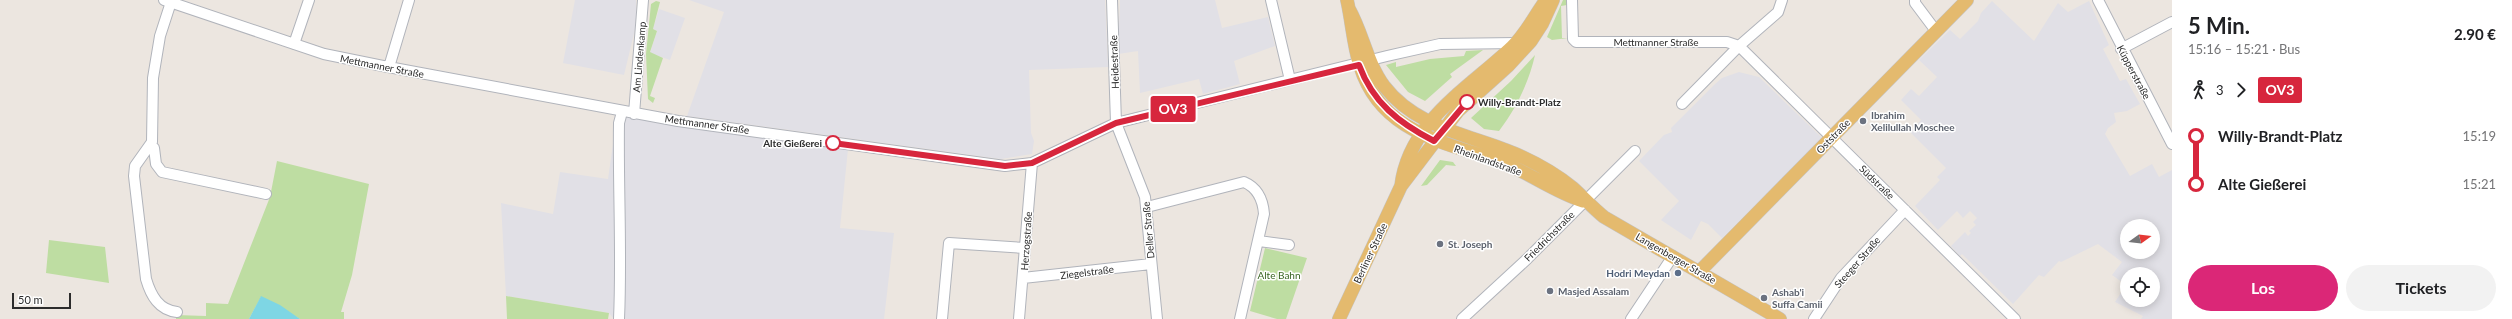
<!DOCTYPE html>
<html lang="de">
<head>
<meta charset="utf-8">
<style>
	body { margin:0; font-family:Lato,sans-serif; background:#f2f2f2; color:#202124; height:100vh; display:flex; flex-direction:column; font-size:15px; white-space:nowrap }
	* { box-sizing:border-box; margin:0 }
	p { font-size:13px; color:#757577 }
	.icon { flex:none; width:22px; height:22px; fill:none; stroke:currentColor; stroke-width:2; stroke-linecap:round; stroke-linejoin:round }
	.map { position:relative; flex:1; overflow:hidden }
	.sheet { display:flex; flex-direction:column; background:#fff; width:340px }
	.sheet>* { flex:none }
	.badge { padding:0 8px; border-radius:3px; font-size:14px; line-height:26px }
	.needle { width:26px; rotate:75deg }
	.tools { position:absolute; left:2120px; top:219px; display:grid; gap:8px }
	.tools a { display:grid; place-items:center; width:40px; height:40px; border-radius:50%; background:#fff; box-shadow:0 2px 10px #0003; font-size:20px }
	.scale { position:absolute; left:12px; bottom:10px; width:59px; box-sizing:border-box; padding-left:4px; border:2px solid #2c2c2c; border-top:0; font-size:11px; line-height:14px; white-space:nowrap; color:#2c2c2c; -webkit-text-stroke:3px #fff; paint-order:stroke }
	.map>.badge { position:absolute; translate:-50% -50%; box-shadow:0 0 0 2px #fff }
	.legs { display:flex; align-items:center; gap:6px; height:44px; padding:0 16px; font-size:13px }
	.legs p { margin-inline-start:auto }
	.headline { display:flex; align-items:center; justify-content:space-between; height:68px; padding:0 16px }
	h1 { font-size:22px; font-weight:700; line-height:30px }
	.button { display:flex; gap:8px; margin-top:auto; padding:8px 16px }
	.button a { flex:1; height:46px; border-radius:24px; background:#db2777; color:#fff; font-size:16px; font-weight:700; line-height:46px; text-align:center }
	.button a+a { background:#f2f2f2; color:#202124 }
	ul { padding:0 16px; list-style:none }
	li { display:flex; align-items:center; gap:14px; height:48px; font-size:15px }
	li i { display:grid; place-items:center; width:6px; height:100%; margin:0 5px; background:currentColor }
	li i::after { content:''; width:10px; height:10px; margin:-5px; border:3px solid; border-radius:50%; background:#fff }
	li p { margin-inline-start:auto }
	li:first-child i { background:linear-gradient(#0000 50%,currentColor 0) }
	li:last-child i { background:linear-gradient(currentColor 50%,#0000 0) }
	main { display:flex; flex:1; min-height:0 }
	.map>svg:first-child { display:block }
</style>
</head>
<body>
<main>
<div class="map">
<svg width="2172" height="319" viewBox="0 0 2172 319">
	<rect width="100%" height="100%" fill="#ece6e0"/>
	<path fill="#e1e0e6" fill-rule="evenodd" d="M575,0H636L637,21L624,75L563,63Z
		M689,0H1105L1108,67L1029,70L1031,133L1034,141L1032,154L1001,159L687,116L724,12Z
		M1120,0H1215L1222,28L1268,17L1275,46L1234,61L1240,84L1203,94L1199,79L1140,93L1138,51L1118,54Z
		M1992,1L2034,41L2058,3L2068,12L2089,1L2109,45L2103,49L2120,81L2126,79L2140,104L2127,111L2114,113L2116,122L2108,128L2105,134L2130,176L2152,164L2159,177L2172,170V319H2141L2143,316L2115,302L2126,285L2112,275L2122,262L2098,244L2061,262L2059,261L2044,277L2039,275L2013,304L1962,254L1960,256L1951,246L1965,232L1968,236L1971,233L1969,231L1976,225L1973,222L1977,218L1970,211L1963,218L1957,211L1938,230L1915,206L1940,180L1937,177L1946,168L1910,132L1921,120L1901,100L1911,89L1919,96L1937,77L1919,60L1950,30L1960,39L1978,21L1981,13ZM2127,226H2153V252H2127ZM2127,274H2153V300H2127Z
		M659,9L685,18L670,60L650,53L657,31L653,29Z
		M1739,72L1759,77L1822,138L1722,238L1708,224L1701,221L1691,240L1661,220L1679,201L1639,161L1664,135L1672,132L1671,128L1715,84L1722,78Z
		M617,116L848,149L840,228L894,233L884,319H614L609,313L506,296L501,203L553,214L560,172L608,179Z"/>
	<path fill="#bedda2" d="M1563,0H1567V5L1561,6L1562,38H1568L1552,40L1547,37Z
		M656,1L660,2L653,29L657,31L650,52L663,58L650,96L655,98L653,103L648,99L646,54L651,4Z
		M1483,50L1450,74L1452,77L1425,101L1408,92L1386,65L1396,62V67L1430,59L1464,56L1466,51Z
		M1535,55C1529,82 1516,109 1499,131L1484,129L1471,118L1511,81Z
		M1440,160L1453,162L1456,166L1446,165L1427,185L1421,186Z
		M277,161L369,184L352,275L341,312H344V319H300L261,297L249,319H176V315L206,316V303L228,304L270,197Z
		M49,240L105,247L109,283L46,273Z
		M1265,248L1307,258L1286,319H1277L1250,311Z
		M506,296L609,313L608,319H507Z"/>
	<path fill="#7ed6e4" d="M261,296L280,305L300,319H249Z"/>
	<g fill="none" stroke-linecap="round" stroke-linejoin="round">
		<g stroke="#b1b4bb" stroke-width="12">
			<path id="minor" d="M164,0L324,54L383,66L678,121L1005,166L1032,163L1116,123L1387,56L1440,44L1516,43
				M1112,0L1116,123L1145,197L1157,319
				M1271,0L1290,80
				M1572,0L1573,39L1576,42H1727L1739,46L2015,319
				M1915,0V3L1936,31
				M2098,0L2172,144
				M171,2L160,36L153,78L152,142L135,166L134,176L146,279C151,296 159,310 177,312
				M294,44L309,0
				M2121,49L2172,22
				M389,67L409,0
				M1682,104L1739,46L1778,12L1782,0
				M634,114L643,0
				M154,148L156,164L162,172L266,194
				M1147,207L1244,182C1258,188 1263,200 1264,214L1240,319
				M1259,241L1289,245
				M1023,278L1151,264
				M619,319C622,254 618,189 619,123L622,112
				M942,319L949,243L1025,248
				M1019,319L1032,163
				M1462,319L1526,260L1635,151
				M1631,319L1673,256
				M1814,319L1841,278L1905,210"/>
		</g>
		<g stroke="#c4c4c4" stroke-width="14">
			<path id="major" d="M1347,0C1352,22 1353,44 1360,66C1381,134 1446,142 1504,163C1531,174 1555,192 1583,201
				M1349,9C1363,34 1367,63 1384,86C1417,129 1472,135 1518,155C1536,163 1557,175 1573,188C1584,198 1593,208 1604,217L1780,319
				M1401,186C1409,121 1469,88 1512,47C1526,34 1535,15 1546,0
				M1699,272L1967,0
				M1339,319L1401,186L1458,111L1508,66L1531,41L1542,24L1553,0"/>
		</g>
		<use href="#minor" stroke="#fff" stroke-width="10"/>
		<use href="#major" stroke="#e4ba6e" stroke-width="13"/>
	</g>
	<g fill="none" stroke-linecap="round" stroke-linejoin="round">
		<g stroke="#fff" stroke-width="9">
			<path id="line-1" d="M833,143L1005,166L1032,163L1116,123L1359,65C1373,103 1399,123 1434,141L1467,102"/>
		</g>
		<use href="#line-1" stroke="#d7263d" stroke-width="6"/>
	</g>
	<g fill="#fff" stroke="#d7263d" stroke-width="2">
		<circle cx="1467" cy="102" r="7"/>
		<circle cx="833" cy="143" r="7"/>
	</g>
	<g fill="#6b7280" stroke="#fff" stroke-width="1.5">
		<circle cx="1863" cy="121" r="4"/>
		<circle cx="1440" cy="244" r="4"/>
		<circle cx="1550" cy="291" r="4"/>
		<circle cx="1764" cy="298" r="4"/>
	</g>
	<circle fill="#5c6f8a" stroke="#fff" stroke-width="1.5" cx="1678" cy="273" r="4"/>
	<g text-anchor="middle" stroke-width="3" stroke-linejoin="round" paint-order="stroke">
		<g font-size="10" fill="#2c2c2c" stroke="#fff">
			<text x="1656" y="46">Mettmanner Straße</text>
			<text transform="translate(639 57) rotate(-85)" y="4">Am Lindenkamp</text>
			<text transform="translate(1114 62) rotate(-92)" y="4">Heidestraße</text>
			<text transform="translate(382 66) rotate(11)" y="4">Mettmanner Straße</text>
			<text transform="translate(2134 72) rotate(62)" y="4">Küpperstraße</text>
			<text transform="translate(707 124) rotate(8)" y="4">Mettmanner Straße</text>
			<text transform="translate(1833 136) rotate(-46)" y="4">Oststraße</text>
			<text transform="translate(1488 160) rotate(20)" y="4">Rheinlandstraße</text>
			<text transform="translate(1877 182) rotate(44)" y="4">Südstraße</text>
			<text transform="translate(1148 230) rotate(-95)" y="4">Deller Straße</text>
			<text transform="translate(1549 236) rotate(-45)" y="4">Friedrichstraße</text>
			<text transform="translate(1026 241) rotate(-86)" y="4">Herzogstraße</text>
			<text transform="translate(1370 253) rotate(-65)" y="4">Berliner Straße</text>
			<text transform="translate(1676 258) rotate(30)" y="4">Langenberger Straße</text>
			<text transform="translate(1857 262) rotate(-49)" y="4">Steeger Straße</text>
			<text transform="translate(1087 272) rotate(-7)" y="4">Ziegelstraße</text>
		</g>
		<g font-size="10" font-weight="bold" fill="#2c2c2c" stroke="#fff" text-anchor="start">
			<text x="1478" y="106">Willy-Brandt-Platz</text>
			<text x="822" y="147" text-anchor="end">Alte Gießerei</text>
		</g>
		<g font-size="10" font-weight="bold" fill="#5b616d" stroke="#fff" text-anchor="start">
			<text x="1871" y="119">Ibrahim<tspan x="1871" dy="12">Xelilullah Moschee</tspan></text>
			<text x="1448" y="248">St. Joseph</text>
			<text x="1558" y="295">Masjed Assalam</text>
			<text x="1772" y="296">Ashab'i<tspan x="1772" dy="12">Suffa Camii</tspan></text>
		</g>
		<g font-size="10" font-weight="bold" fill="#4e5e75" stroke="#fff" text-anchor="end">
			<text x="1670" y="277">Hodri Meydan</text>
		</g>
		<g font-size="10" fill="#386422" stroke="#fff">
			<text x="1279" y="279">Alte Bahn</text>
		</g>
	</g>
</svg>
<div class="tools">
<a><svg class="needle" viewBox="-14 -14 28 28"><path d="M0-13l5 13h-10z" fill="#e53935"/><path d="M0 13l5-13h-10z" fill="#757577"/></svg></a>
<a><svg class="icon" aria-label="locate" viewBox="0 0 24 24"><circle cx="12" cy="12" r="6"/><path d="M12 2v4M12 18v4M2 12h4M18 12h4"/></svg></a>
</div>
<div class="scale">50 m</div>
<b class="badge" style="left:1173px;top:109px;background:#d7263d;color:#fff">OV3</b>
</div>
<section class="sheet">
<div class="headline"><div><h1>5 Min.</h1><p>15:16 – 15:21 · Bus</p></div><b>2.90 €</b></div>
<div class="legs"><svg class="icon" aria-label="walk" viewBox="0 0 24 24"><circle cx="13" cy="4" r="2"/><path d="M13 8l-2 6 4 7M11 14l-3 7M7 12l3-4h3l4 4"/></svg>3<svg class="icon" aria-label="forward" viewBox="0 0 24 24"><path d="M9 5l7 7-7 7"/></svg><b class="badge" style="background:#d7263d;color:#fff">OV3</b></div>
<ul>
<li><i style="color:#d7263d"></i><b>Willy-Brandt-Platz</b><p>15:19</p></li>
<li><i style="color:#d7263d"></i><b>Alte Gießerei</b><p>15:21</p></li>
</ul>
<div class="button"><a>Los</a><a>Tickets</a></div>
</section>
</main>
</body>
</html>
